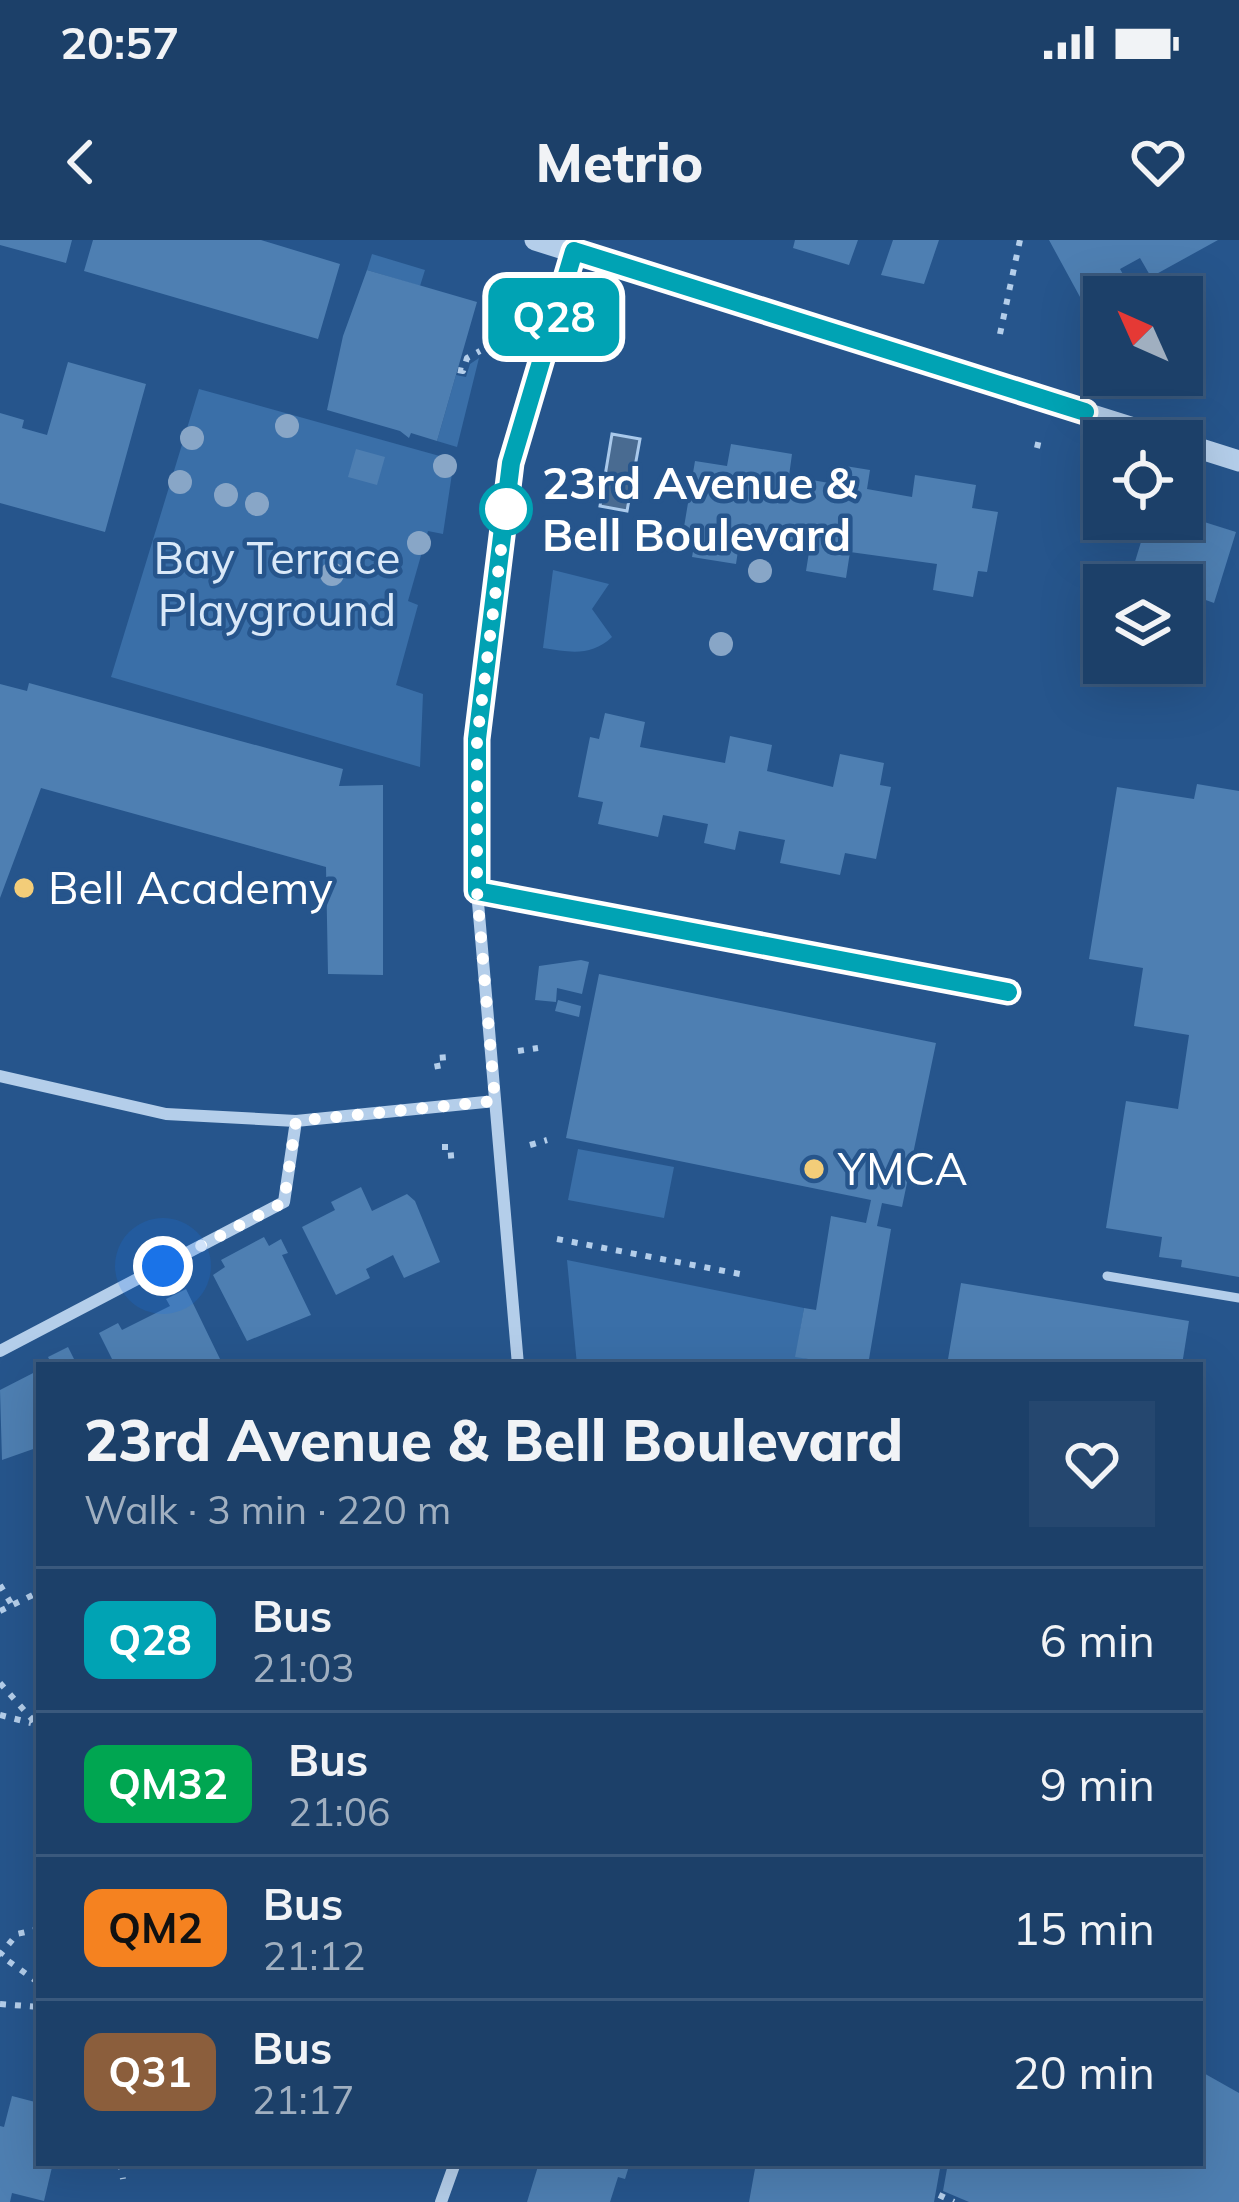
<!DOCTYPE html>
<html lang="en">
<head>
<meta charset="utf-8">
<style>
	body { margin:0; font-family:Mulish,sans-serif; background:#25476f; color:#f1f3f6; height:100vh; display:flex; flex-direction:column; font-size:45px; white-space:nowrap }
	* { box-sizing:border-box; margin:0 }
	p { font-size:39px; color:#a0afc0 }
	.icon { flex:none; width:66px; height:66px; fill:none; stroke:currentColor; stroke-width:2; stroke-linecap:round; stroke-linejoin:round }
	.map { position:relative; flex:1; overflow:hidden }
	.drawer { position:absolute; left:36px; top:1122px; width:1167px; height:804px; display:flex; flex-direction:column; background:#1c4069; border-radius:0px; box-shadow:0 12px 48px #0002,0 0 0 3px #3a597d }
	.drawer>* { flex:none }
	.badge { padding:0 24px; border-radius:18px; font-size:42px; line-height:78px }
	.needle { width:78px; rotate:315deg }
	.controls { position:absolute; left:1083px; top:36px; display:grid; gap:24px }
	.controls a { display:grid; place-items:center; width:120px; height:120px; border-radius:0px; background:#1c4069; box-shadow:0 12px 48px #0002,0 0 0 3px #3a597d; font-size:60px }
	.you { position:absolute; width:60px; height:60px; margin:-30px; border:9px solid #fff; border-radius:50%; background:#1a73e8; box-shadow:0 0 0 18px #1a73e833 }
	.map>.badge { position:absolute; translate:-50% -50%; box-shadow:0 0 0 6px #fff }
	.round { display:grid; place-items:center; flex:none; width:126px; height:126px; border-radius:0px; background:#25476f }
	.head { display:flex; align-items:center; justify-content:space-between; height:204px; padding:0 48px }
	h1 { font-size:57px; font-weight:800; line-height:90px }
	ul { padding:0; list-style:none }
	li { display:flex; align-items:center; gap:36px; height:144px; padding:0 48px; border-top:3px solid #3a597d }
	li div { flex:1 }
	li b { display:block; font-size:45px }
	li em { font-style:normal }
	li .badge { min-width:132px; font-weight:700; text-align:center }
	.status { display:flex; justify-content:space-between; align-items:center; height:84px; padding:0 60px; background:#1c4069; direction:ltr }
	.status svg { height:33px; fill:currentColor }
	header { display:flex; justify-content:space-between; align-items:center; height:156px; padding:0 48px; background:#1c4069; font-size:54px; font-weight:800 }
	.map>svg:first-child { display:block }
</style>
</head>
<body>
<div class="status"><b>20:57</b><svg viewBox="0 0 49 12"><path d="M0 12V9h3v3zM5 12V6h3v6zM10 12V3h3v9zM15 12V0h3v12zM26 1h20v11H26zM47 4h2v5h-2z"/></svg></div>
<header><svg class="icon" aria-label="back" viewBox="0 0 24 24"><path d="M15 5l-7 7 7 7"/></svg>Metrio<svg class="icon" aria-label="heart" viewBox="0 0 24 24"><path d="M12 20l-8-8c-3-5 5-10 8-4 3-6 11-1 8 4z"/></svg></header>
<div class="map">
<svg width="1239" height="1962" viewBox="0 0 1239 1962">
	<rect width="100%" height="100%" fill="#26558c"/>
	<path fill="#3a6fa8" d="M372,14L425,30L420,46L367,30Z
		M479,118L457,207L437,201L456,135L466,137L470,124Z
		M199,149L454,220L443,294L428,291L408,361L418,365L396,445L423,454L420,527L111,437Z
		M553,330L609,344L592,369L612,397C591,417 569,412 543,408Z
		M578,909L674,927L664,978L568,960Z
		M567,1020L804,1068L796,1116L808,1119L807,1125H577Z"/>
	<path fill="#496b91" stroke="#a9c9eb" stroke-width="3" d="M612,194L640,199L627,271L600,266Z"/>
	<path fill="#4e7fb2" d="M0,0H72L66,23L0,5Z
		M93,0H261L340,24L318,99L84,31Z
		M795,0H858L849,25L793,8Z
		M893,0H939L924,44L881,35Z
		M1049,0H1218L1151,37L1140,18L1120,29L1133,52L1104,57V73L1092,79Z
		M367,30L477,62L437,201L411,193L409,198L400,191L327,170L343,96Z
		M68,122L146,144L105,292L0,263V173L24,180L22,188L47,195Z
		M731,204L792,214L789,236L835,244L839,225L870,230L867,249L912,257L915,235L976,245L972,268L998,272L987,332L978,331L973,357L933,350L937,324L850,312L846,338L806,331L810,306L741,291L736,324L692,317L696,295L683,293L695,221L727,226Z
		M356,209L385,217L377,245L348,237Z
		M1182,275L1236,292L1214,363L1203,359L1197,377L1182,372V345L1130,338L1148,279Z
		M29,443L343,529L339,546L383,545V735L328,734L326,627L41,548L0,658V444L27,451Z
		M605,473L645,482L640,507L672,513L725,523L730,496L772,505L767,531L833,547L840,514L884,523L880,545L891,547L876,619L845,613L840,635L780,623L785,600L739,591L735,610L704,603L708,584L663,575L658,597L598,584L603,562L578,557L590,497L599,499Z
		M1197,544L1239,551V1037L1181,1027L1182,1020L1159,1017L1162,997L1106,988L1126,861L1178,869L1189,795L1134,786L1143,728L1089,719L1117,547L1194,559Z
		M581,720L589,722L582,754L557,748L556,762L535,760L539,726Z
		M599,734L936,803L902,967L882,963L877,986L891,989L868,1125H807L808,1119L795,1117L804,1068L816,1070L831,976L866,983L871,960L566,898Z
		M558,760L581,766L579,777L555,771Z
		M361,947L372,971L407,954L415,961L440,1022L404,1038L393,1015L366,1029L370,1038L336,1055L302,987L335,970L331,962Z
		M264,997L269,1006L281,999L288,1013L282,1015L311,1075L247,1101L213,1035L225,1027L221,1020Z
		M961,1043L1189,1081L1182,1125H947Z
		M186,1049L220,1119L209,1125L204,1120L193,1125H115L99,1093L118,1083L122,1090L170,1066L166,1059Z
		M68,1107L77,1125H52L48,1117Z
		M39,1130V1207L2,1220L0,1150Z
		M1200,1831L1239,1853V1962H969L943,1951L948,1923H1200Z
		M12,1856L39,1863V1923H53L44,1961L12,1953L10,1962H0V1886L4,1887Z
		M539,1923H630L625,1939L618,1937L610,1962H527Z
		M756,1923H941L934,1962H749Z"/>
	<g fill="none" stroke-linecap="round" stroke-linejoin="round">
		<path stroke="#b4ceea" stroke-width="6" stroke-dasharray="6 9" stroke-linecap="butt" d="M1000,94L1020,0
			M458,130L463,131L467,118L480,111
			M1037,208L1039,199
			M518,811L538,808
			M438,829L436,818L448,817
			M445,904V916L457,915
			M530,905L547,900
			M557,999L740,1034
			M0,1345L12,1365
			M0,1371L39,1352
			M0,1443L39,1487
			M0,1475L31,1483
			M39,1689L17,1694L0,1715L39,1743
			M0,1764L39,1767
			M120,1923L123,1939
			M939,1955L954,1962"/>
		<path stroke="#b4ceea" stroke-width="9" d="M1107,1036L1239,1058"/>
		<path stroke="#b4ceea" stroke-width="12" d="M477,651L1008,751
			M0,836L166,874L296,881L495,861
			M0,1111L284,962L296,881
			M518,1125L477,651V499L511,223L577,0
			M441,1962L455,1923"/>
		<path stroke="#b4ceea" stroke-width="21" d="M535,0L1175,201
			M1182,203L1239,221"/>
	</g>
	<g fill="#88a6c7">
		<circle cx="287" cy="186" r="12"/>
		<circle cx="192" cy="198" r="12"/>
		<circle cx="445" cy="226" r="12"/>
		<circle cx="180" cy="242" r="12"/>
		<circle cx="226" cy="255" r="12"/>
		<circle cx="257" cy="264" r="12"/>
		<circle cx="419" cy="303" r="12"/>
		<circle cx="760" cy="331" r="12"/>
		<circle cx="332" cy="334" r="12"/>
		<circle cx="721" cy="404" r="12"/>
	</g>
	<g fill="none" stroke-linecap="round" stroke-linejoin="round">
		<g stroke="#fff" stroke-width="27">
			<path id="line" d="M1008,752L477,651V499L511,223L574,11L1085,172"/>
		</g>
		<use href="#line" stroke="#00a3b4" stroke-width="18"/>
		<path stroke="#fff" stroke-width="12" stroke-dasharray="0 21.6" d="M163,1026L284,962L296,881L495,861L477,651V499L508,254L506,269"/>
	</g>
	<circle fill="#fff" stroke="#00a3b4" stroke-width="6" cx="506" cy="269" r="24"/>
	<g fill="#f3cd79" stroke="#26558c" stroke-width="4.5">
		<circle cx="24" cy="648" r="12"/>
		<circle cx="814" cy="929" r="12"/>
	</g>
	<g text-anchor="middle" stroke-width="9" stroke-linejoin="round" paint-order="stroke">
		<g font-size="45" font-weight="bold" fill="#fff" stroke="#26558c" text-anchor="start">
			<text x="542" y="259">23rd Avenue &amp;<tspan x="542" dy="52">Bell Boulevard</tspan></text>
		</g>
		<g font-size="45" fill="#d9e8f8" stroke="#26558c">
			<text x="277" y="334">Bay Terrace<tspan x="277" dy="52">Playground</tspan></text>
		</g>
		<g font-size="45" fill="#fff" stroke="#26558c" text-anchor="start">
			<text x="48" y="664">Bell Academy</text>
			<text x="838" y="945">YMCA</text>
		</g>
	</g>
</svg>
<div class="controls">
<a><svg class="needle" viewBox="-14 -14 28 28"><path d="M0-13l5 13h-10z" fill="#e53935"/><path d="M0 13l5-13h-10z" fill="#a0afc0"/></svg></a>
<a><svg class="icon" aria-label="locate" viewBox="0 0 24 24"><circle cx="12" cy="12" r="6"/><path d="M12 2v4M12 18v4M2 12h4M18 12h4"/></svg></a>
<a><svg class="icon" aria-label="layers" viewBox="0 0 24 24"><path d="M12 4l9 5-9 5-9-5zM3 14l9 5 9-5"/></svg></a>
</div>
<div class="you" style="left:163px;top:1026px"></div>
<b class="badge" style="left:554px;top:77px;background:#00a3b4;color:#fff">Q28</b>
<section class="drawer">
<div class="head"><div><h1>23rd Avenue &amp; Bell Boulevard</h1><p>Walk · 3 min · 220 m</p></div><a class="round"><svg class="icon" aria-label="heart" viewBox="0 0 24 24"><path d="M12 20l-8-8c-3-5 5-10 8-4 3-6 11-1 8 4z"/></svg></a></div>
<ul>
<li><span class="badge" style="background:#00a3b4;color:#fff">Q28</span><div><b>Bus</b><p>21:03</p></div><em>6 min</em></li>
<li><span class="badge" style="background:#00a651;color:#fff">QM32</span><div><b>Bus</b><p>21:06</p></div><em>9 min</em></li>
<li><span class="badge" style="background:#f58220;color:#111">QM2</span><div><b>Bus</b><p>21:12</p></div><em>15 min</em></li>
<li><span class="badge" style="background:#8b5e3c;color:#fff">Q31</span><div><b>Bus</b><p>21:17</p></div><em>20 min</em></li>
</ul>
</section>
</div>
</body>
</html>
